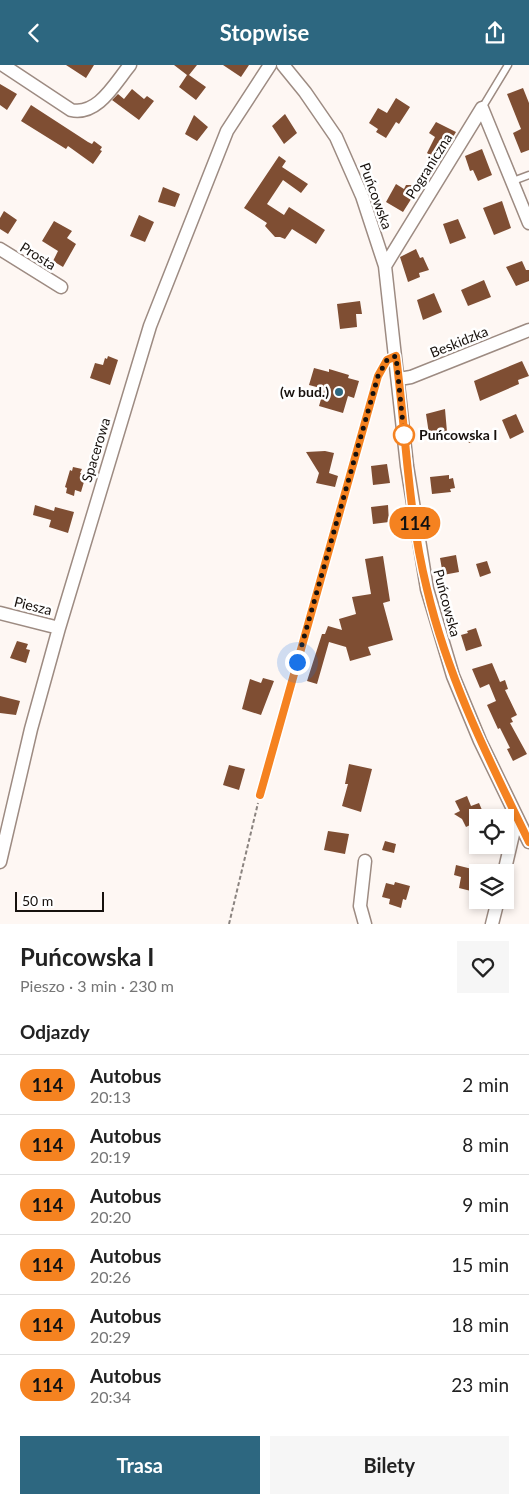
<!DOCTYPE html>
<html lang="pl">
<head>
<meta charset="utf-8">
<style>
	body { margin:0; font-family:Lato,sans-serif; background:#f6f6f6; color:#222; height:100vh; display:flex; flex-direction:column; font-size:19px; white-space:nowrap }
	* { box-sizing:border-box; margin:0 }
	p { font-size:16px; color:#767676 }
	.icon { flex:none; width:28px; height:28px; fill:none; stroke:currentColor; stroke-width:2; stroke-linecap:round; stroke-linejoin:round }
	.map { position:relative; height:859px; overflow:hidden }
	.drawer { display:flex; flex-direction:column; background:#fff; flex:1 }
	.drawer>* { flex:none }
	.badge { padding:0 10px; border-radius:16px; font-size:18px; line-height:32px }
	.fabs { position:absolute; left:469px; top:744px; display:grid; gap:10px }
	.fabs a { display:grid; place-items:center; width:45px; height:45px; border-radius:0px; background:#fff; box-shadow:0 2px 8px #0003; font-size:25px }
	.scale { position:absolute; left:15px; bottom:12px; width:89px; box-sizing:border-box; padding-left:5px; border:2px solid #17110d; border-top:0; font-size:14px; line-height:18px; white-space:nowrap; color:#17110d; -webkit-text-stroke:4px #fff; paint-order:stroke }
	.you { position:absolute; width:25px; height:25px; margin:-12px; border:4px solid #fff; border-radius:50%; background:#1a73e8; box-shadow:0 0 0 8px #1a73e833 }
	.map>.badge { position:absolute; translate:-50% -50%; box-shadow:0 0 0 2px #fff }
	h2 { padding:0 20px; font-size:19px; line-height:45px }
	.round { display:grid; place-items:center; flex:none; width:52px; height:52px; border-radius:0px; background:#f6f6f6 }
	.summary { display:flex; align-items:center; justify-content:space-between; height:85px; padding:0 20px }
	h1 { font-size:24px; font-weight:700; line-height:38px }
	.cta { display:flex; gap:10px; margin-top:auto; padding:10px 20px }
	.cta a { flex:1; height:58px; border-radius:0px; background:#2d6780; color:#fff; font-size:20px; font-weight:700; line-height:58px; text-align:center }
	.cta a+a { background:#f6f6f6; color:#222 }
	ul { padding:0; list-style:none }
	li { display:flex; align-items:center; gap:15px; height:60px; padding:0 20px; border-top:1px solid #e0e0e0 }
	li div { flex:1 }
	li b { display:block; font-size:19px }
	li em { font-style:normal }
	li .badge { min-width:55px; font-weight:700; text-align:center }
	header { display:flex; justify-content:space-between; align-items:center; height:65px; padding:0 20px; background:#2d6780; color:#fff; font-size:22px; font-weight:700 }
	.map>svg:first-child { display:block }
</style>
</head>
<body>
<header><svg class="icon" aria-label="back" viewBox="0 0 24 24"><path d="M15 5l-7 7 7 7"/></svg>Stopwise<svg class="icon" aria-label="share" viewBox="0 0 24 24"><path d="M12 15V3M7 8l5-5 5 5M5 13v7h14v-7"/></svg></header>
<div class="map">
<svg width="529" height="859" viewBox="0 0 529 859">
	<rect width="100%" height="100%" fill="#fef7f3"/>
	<path fill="#7f4e33" d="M66,0H94L86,13Z
		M174,0H197L189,10L206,22L196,35L179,22L187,10Z
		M223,0H249L241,12Z
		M0,19L17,29L7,45L0,40Z
		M523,23L529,38V85L521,88L513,68L521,64L507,29Z
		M132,24L144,34L147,31L154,36L139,55L112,35L118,29L124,34Z
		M396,33L410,42L399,59L396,57L386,73L376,67L378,64L369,58L378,43L387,48Z
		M31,40L88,77L92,79L94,76L102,82L100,85L102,86L93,99L68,81L66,84L21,56Z
		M285,49L297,68L284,79L272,61Z
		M194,50L208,62L197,76L185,69Z
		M436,57L456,67L448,80L443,77L433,92L427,88L435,72L429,68Z
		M482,84L492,110L478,116L473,105L470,106L465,91Z
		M279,91L286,96L282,102L308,119L301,128L283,115L267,139L284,150L289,142L325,165L316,179L292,164L285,174L280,172H275L265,161L267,158L244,143Z
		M396,119L404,124L406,120H420L403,147L386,137Z
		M163,122L180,129L175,142L158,137Z
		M502,136L511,163L494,170L483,143Z
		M4,146L17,155L8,169L0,164V153Z
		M139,150L154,157L145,177L130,171Z
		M458,154L466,173L450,179L443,159Z
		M54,156L72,166L67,173L76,179L63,202L53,196L58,186L42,176Z
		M416,184L420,193L423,192L429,205L419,208L420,212L408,217L400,192Z
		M522,196L526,205H529V216L516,221L506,202Z
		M484,215L491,232L468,241L461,225Z
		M434,228L442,247L423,255L417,235Z
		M360,236L362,249H356L357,262L340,264L337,239Z
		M108,291L118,295L110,320L90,313L95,298L103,300L105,293L107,294Z
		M522,296L529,311L518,315L519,319L480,336L474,316Z
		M314,303L329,307V304L349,310L348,313L359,316L354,333L348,331L343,348L319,341L324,324L309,320Z
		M445,344L447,367L429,369L426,349Z
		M516,349L524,367L510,374L502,355Z
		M477,364L481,374L469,378L465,369Z
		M325,386L334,388L329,408L338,411L335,422L316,418L319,408L306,387Z
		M387,399L390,418L373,420L371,401Z
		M73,402L82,404L80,408L86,410L81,427L75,425L74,431L66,428L67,423L65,422L70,405L72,406Z
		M449,410V414L453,413L455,423L450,424L451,427L432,429L430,412Z
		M35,440L54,446L55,442L74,447L68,468L49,462L51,455L33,450Z
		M388,440L389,457L373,459L371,442Z
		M456,490L459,507L443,510L440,493Z
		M383,491L390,536L383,538L393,575L368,582L371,590L350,596L346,582L329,577L317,619L307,616L322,569H325L328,561L342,565L339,554L356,549L352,532L371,529L365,494Z
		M487,496L491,508L480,512L476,499Z
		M476,563L482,581L466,586L461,570L468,568L467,566Z
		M17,576L28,579L26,584L30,585L26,598L10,593Z
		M492,598L500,617L505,615L508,624L505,625L517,650L511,653L513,657L510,658L527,689L513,696L507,684L510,683L500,663L498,664L487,640L496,636L489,619L480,623L472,604Z
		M263,613L274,616L261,650L242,644L250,614L261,618Z
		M0,631L20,636L16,650L0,648Z
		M349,699L372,704L361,747L342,741L348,719H345Z
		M229,700L245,704L239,725L223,720Z
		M467,731L471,741L479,738L485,752H478L476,760L472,759L466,762L462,754L454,749L460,746L455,736Z
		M328,766L349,769L345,789L324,785Z
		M385,776L396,779L394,788L382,785Z
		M456,800L476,805L471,826L459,823L461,812L454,810Z
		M395,817L410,821L406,835L403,834L401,843L389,839L390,834L382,832L386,818L394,820Z"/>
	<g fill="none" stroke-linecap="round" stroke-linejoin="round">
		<g stroke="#9d8b82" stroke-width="9">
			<path id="lane" d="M482,43L508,0
				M513,116L529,110
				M260,730L378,311L387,295L396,291"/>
		</g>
		<g stroke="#9d8b82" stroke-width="15">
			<path id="street" d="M3,0L71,45C98,51 115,18 130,0
				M283,0L305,27L336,72L362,131L385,201L407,401L427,524L453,611L480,676L529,777
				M482,43L529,158
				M0,184L61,222
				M385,201L482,43
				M399,314L411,312L529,265
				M0,548L59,563
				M0,797L31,664L59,563L150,261L227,66L270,0
				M504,808L514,765L519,757
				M365,859L360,841L365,796
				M492,859L498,835"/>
		</g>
		<path stroke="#8a837f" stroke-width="2" stroke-dasharray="4 2.5" stroke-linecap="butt" d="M229,859L258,738"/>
		<use href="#lane" stroke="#fff" stroke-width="6"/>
		<use href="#street" stroke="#fff" stroke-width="12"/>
	</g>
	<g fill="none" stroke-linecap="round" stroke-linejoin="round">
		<g stroke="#fff" stroke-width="11">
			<path id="line" d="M260,730L378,311L387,295L396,291C406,368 408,448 427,524C448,614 489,695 529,777"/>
		</g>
		<use href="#line" stroke="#f58220" stroke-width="8"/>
		<path stroke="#17110d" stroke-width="5" stroke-dasharray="0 9" d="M297,597L378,311L387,295L396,291L404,370"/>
	</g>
	<circle fill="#2d6780" stroke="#fff" stroke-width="2" cx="339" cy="327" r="5"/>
	<circle fill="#fff" stroke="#f58220" stroke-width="2.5" cx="404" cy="370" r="10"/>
	<g text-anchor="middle" stroke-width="5" stroke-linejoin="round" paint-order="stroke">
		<g font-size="14" fill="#17110d" stroke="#fff">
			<text transform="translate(429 101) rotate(-58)" y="5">Pograniczna</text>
			<text transform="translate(376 131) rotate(70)" y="5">Puńcowska</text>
			<text transform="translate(38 191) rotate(32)" y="5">Prosta</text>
			<text transform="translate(459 277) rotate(-22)" y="5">Beskidzka</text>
			<text transform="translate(96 385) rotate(-73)" y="5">Spacerowa</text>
			<text transform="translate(447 538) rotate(75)" y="5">Puńcowska</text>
			<text transform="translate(33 541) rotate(14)" y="5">Piesza</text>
		</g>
		<g font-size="14" font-weight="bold" fill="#17110d" stroke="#fff" text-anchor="end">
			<text x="329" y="332">(w bud.)</text>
		</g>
		<g font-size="14" font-weight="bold" fill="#17110d" stroke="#fff" text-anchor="start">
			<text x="419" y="375">Puńcowska I</text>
		</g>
	</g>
</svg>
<div class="fabs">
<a><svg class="icon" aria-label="locate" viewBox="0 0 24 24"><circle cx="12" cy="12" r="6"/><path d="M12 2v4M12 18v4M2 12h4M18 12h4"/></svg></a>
<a><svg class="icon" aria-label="layers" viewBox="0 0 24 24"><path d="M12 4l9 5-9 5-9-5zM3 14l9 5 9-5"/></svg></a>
</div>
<div class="scale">50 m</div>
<div class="you" style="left:297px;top:597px"></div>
<b class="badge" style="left:415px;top:458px;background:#f58220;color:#111">114</b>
</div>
<section class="drawer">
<div class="summary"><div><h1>Puńcowska I</h1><p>Pieszo · 3 min · 230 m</p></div><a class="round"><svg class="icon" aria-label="heart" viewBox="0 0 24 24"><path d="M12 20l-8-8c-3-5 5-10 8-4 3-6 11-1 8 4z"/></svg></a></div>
<h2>Odjazdy</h2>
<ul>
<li><span class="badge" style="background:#f58220;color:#111">114</span><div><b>Autobus</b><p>20:13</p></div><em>2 min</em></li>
<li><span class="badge" style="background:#f58220;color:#111">114</span><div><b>Autobus</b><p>20:19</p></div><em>8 min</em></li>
<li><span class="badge" style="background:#f58220;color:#111">114</span><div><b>Autobus</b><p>20:20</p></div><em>9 min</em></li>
<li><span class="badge" style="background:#f58220;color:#111">114</span><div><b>Autobus</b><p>20:26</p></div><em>15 min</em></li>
<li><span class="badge" style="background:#f58220;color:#111">114</span><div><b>Autobus</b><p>20:29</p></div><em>18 min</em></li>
<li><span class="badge" style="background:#f58220;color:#111">114</span><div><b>Autobus</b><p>20:34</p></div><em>23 min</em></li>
</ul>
<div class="cta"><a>Trasa</a><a>Bilety</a></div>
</section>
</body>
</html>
